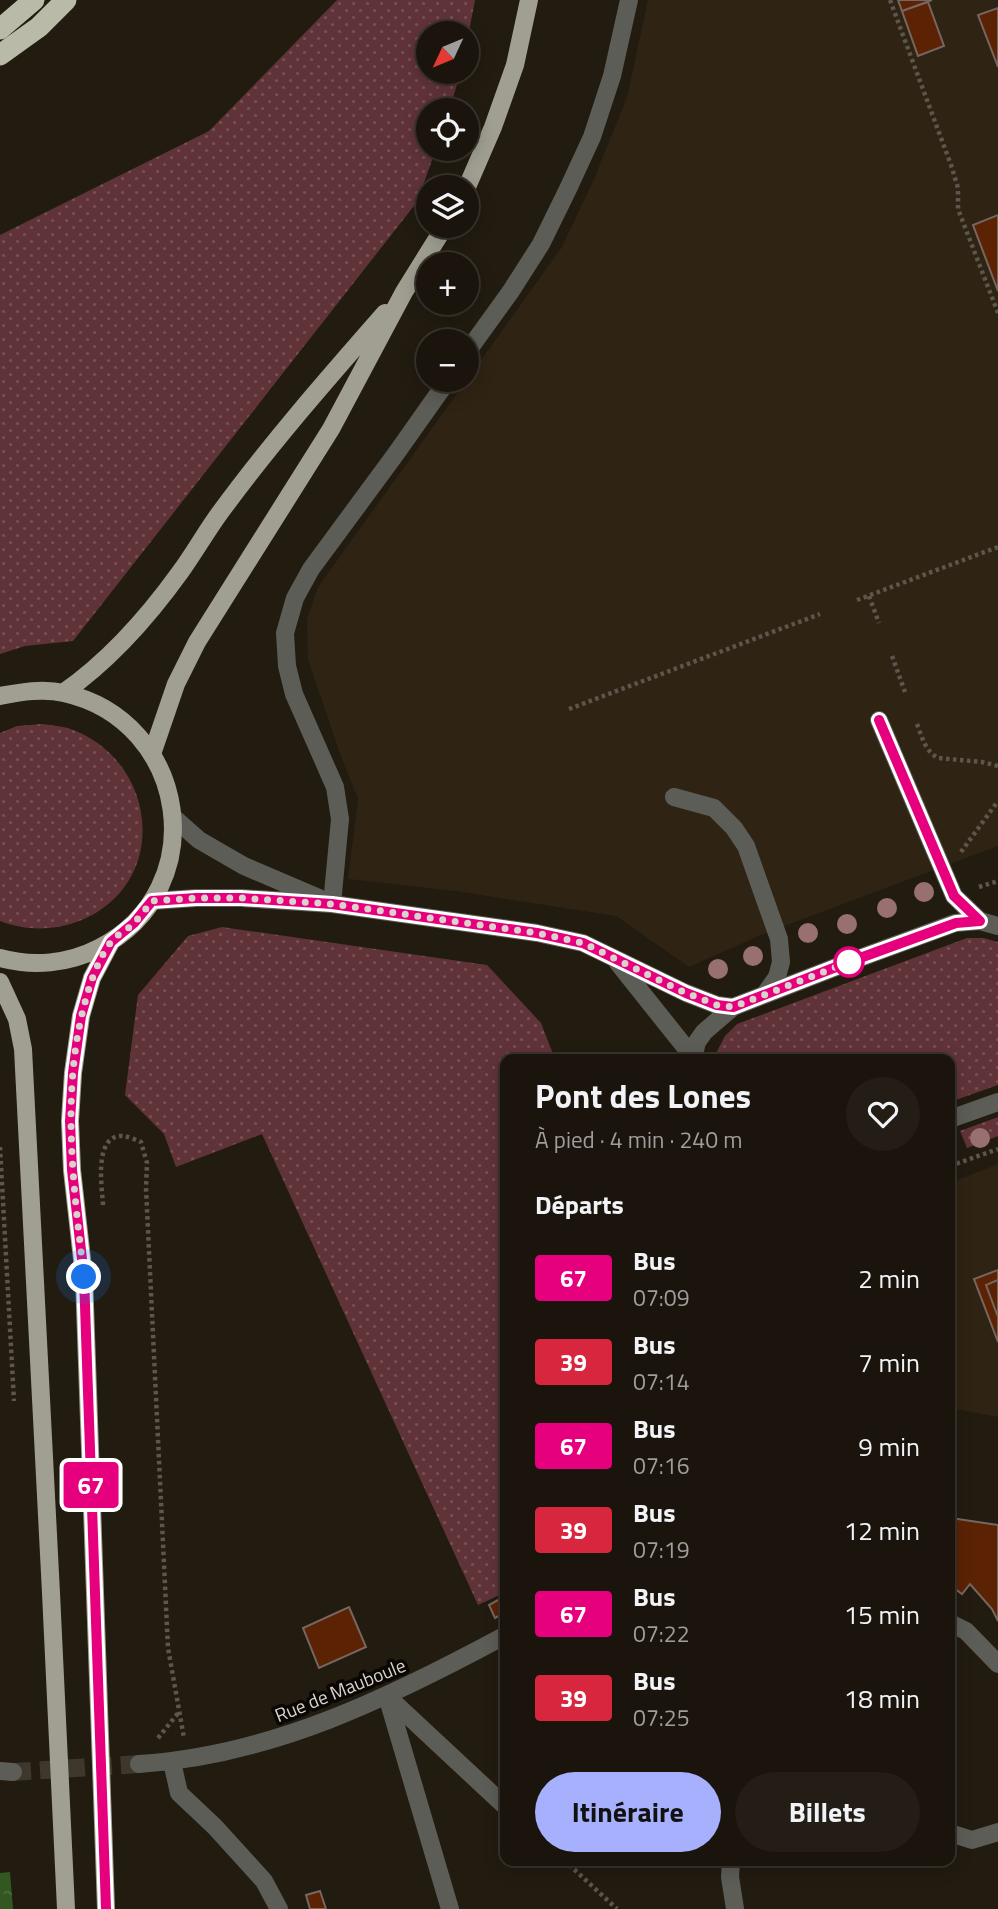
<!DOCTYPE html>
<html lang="fr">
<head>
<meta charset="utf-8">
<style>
	body { margin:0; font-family:"Titillium Web",sans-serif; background:#231d15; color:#f1f3f6; height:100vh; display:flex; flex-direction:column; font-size:26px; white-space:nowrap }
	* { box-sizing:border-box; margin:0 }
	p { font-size:23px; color:#9f9e9d }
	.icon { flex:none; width:38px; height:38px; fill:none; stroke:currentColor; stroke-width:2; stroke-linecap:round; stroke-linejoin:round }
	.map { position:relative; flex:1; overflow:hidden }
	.details { position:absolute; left:500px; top:1054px; width:455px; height:812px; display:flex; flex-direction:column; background:#1a140c; border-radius:14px; box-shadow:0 4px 18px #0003,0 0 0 2px #38332d }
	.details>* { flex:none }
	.badge { padding:0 14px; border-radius:5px; font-size:24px; line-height:46px }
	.needle { width:46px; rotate:226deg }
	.fabs { position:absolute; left:416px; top:21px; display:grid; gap:14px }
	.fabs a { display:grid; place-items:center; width:63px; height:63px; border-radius:50%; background:#1a140c; box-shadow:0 4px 18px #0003,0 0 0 2px #38332d; font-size:35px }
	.you { position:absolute; width:35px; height:35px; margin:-18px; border:5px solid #fff; border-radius:50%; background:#1a73e8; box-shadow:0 0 0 10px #1a73e833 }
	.map>.badge { position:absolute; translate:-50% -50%; box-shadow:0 0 0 4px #fff }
	h2 { padding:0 35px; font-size:26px; line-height:63px }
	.round { display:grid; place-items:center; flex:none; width:74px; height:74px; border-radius:37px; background:#231d15 }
	.head { display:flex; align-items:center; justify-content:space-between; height:119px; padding:0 35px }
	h1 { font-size:33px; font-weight:700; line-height:52px }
	.cta { display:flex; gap:14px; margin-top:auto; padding:14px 35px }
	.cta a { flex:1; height:80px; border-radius:42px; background:#a7b0fc; color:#111; font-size:28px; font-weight:700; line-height:80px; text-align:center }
	.cta a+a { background:#231d15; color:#f1f3f6 }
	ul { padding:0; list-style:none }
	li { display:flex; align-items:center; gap:21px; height:84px; padding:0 35px }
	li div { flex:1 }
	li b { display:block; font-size:26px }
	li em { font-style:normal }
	li .badge { min-width:77px; font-weight:700; text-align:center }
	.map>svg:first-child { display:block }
</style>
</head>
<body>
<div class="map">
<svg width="998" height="1909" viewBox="0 0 998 1909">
	<defs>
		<pattern id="grass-dots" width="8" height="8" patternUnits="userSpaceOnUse" patternTransform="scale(1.75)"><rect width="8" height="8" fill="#603339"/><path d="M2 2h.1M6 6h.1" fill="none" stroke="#765054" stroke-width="1.8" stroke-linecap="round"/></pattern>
		<pattern id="water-ripples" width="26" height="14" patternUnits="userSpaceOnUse" patternTransform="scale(1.75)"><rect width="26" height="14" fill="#325721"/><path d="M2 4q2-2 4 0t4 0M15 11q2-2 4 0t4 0" fill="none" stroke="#4f6e40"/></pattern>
	</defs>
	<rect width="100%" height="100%" fill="#221b10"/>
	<path fill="#2f2313" d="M648,0H998V846L763,934L689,967L616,916L455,891L348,879L358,799L340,754L308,659L307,619L318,587L562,247L594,179L627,97Z
		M998,1164V1417L950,1408V1183Z"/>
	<path fill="url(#grass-dots)" d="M337,0H475L467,42V33H429V72H461L449,110H429V149H436L417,202L73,641L25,646L0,654V235L209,131Z
		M42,724C50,725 60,726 68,728C116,744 147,790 142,841C135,909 61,945 0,921V733L17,726Z
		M222,927L487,965L541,1023L555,1059H506V1592L478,1605L262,1134L176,1167L164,1134L125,1095L138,995L188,936Z
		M967,938H983L998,942V1085L950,1102V1059H713L725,1036L737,1024Z
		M998,1117V1136L967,1148L960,1131Z"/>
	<path fill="url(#water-ripples)" d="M10,1872L13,1909H0V1873Z"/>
	<path fill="#5c2204" stroke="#766660" stroke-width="2" d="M898,0H932L902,11Z
		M928,2L944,46L918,56L902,11Z
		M998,8V67L978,15Z
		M998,215V291L973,225Z
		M998,1270V1280L986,1285L998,1317V1342L974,1279Z
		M998,1280V1317L986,1285Z
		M951,1518L998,1525V1621L992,1609L970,1584L962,1594L950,1585Z
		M500,1599L506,1612L495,1618L489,1605Z
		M349,1607L366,1647L319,1668L303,1628Z
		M320,1891L326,1909H310L306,1895Z"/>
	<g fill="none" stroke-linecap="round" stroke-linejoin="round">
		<path stroke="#3d372c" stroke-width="18" stroke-dasharray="18 9" stroke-linecap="butt" d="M13,1772L139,1764"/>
		<path stroke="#5c564c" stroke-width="4.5" stroke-dasharray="3.5 3.5" stroke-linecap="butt" d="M890,0L951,165L958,188V209L998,313
			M869,596L879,623
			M857,600L998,547
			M892,656L905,692
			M569,709L820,614
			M917,724C922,737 925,751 938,758L982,762L998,766
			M961,852L998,801
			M979,887L998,881
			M0,1147L14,1401
			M950,1166L998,1149
			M103,1205C102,1187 93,1133 124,1136C129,1137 136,1140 141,1142L147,1163L146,1188L168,1648L184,1738
			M158,1738L179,1712
			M564,1860L617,1909"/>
		<path stroke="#5d5d57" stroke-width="18" d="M467,352L511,291L541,244L568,189L592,137L612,76L629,0
			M879,720L954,896L980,921
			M674,797L714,808L734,828L746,846L779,939L781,962L777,977L765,994
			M332,904L340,819L335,787L294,694L287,666L285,633L295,598L311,569L395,455L448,380
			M950,1623L966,1631L998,1664
			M387,1696L450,1909
			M387,1696L506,1807
			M950,1833L972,1840L998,1832"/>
		<path stroke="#5d5d57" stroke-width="18" d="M173,817L199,840L244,866L319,898
			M152,901L196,898H241L332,904L537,933L583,943L686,993L717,1005L733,1007
			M618,963L693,1057
			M693,1059L697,1042L704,1032L733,1007L849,962L955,923L980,921L998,926
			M950,1119L998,1102
			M172,1762L179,1793L215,1827L264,1881L279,1909
			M139,1764C271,1756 391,1697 506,1635
			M0,1771L13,1772
			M731,1860L730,1877L735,1909"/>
		<path stroke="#a09f92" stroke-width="18" d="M467,187L493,127L515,65L529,0
			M63,693C109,661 148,617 181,571C194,553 206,532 219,514C271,443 328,378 385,313
			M0,696C21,692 43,688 64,693C189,721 214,889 99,948C68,964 33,967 0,958
			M152,754L176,684L197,642L331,429L404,292L445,226
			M0,982L17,1019L23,1049L51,1593L66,1909
			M106,1909L84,1277L72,1170L70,1121L73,1073L81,1016L92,978L111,942"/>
		<path stroke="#babaa9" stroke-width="21" d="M0,29L34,0
			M0,55L39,27L66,0"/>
	</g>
	<g fill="#97706f">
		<circle cx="924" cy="892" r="10"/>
		<circle cx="887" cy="908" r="10"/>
		<circle cx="847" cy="924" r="10"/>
		<circle cx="808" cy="933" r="10"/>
		<circle cx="753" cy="956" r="10"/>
		<circle cx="718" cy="969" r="10"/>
		<circle cx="980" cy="1138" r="10"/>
	</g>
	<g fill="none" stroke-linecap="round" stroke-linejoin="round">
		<g stroke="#fff" stroke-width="16">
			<path id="line" d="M106,1909L84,1277L72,1170L70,1121L73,1073L81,1016L92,978L111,942L134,923L152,901L196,898H241L332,904L537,933L583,943L686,993L717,1005L733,1007L849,962L956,923L980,921L954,896L879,720"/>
		</g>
		<use href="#line" stroke="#e6007e" stroke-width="10"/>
		<path stroke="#d8d3cc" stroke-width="7" stroke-dasharray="0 12.6" d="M84,1277C73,1183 60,1088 87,995C91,980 101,954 111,942C116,935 125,931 132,925C139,918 146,909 152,901L196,898H241L332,904L537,933L583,943L686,993L717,1005L733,1007L849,962"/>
	</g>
	<circle fill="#fff" stroke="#e6007e" stroke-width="3.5" cx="849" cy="962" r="14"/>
	<g text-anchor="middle" stroke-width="7" stroke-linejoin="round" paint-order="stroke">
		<g font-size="19" fill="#d8d3cc" stroke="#090603">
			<text transform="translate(340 1690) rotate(-22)" y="7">Rue de Mauboule</text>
		</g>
	</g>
</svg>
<div class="fabs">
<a><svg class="needle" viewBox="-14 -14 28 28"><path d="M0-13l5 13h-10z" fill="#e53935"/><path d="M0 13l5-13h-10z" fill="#9f9e9d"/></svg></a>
<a><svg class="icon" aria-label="locate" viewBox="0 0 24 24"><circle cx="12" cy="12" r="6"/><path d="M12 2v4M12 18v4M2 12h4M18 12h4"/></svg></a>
<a><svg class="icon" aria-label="layers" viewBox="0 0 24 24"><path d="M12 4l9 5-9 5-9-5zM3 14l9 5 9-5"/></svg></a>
<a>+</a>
<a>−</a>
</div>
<div class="you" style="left:84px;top:1277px"></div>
<b class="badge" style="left:91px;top:1485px;background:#e6007e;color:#fff">67</b>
<section class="details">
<div class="head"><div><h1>Pont des Lones</h1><p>À pied · 4 min · 240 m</p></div><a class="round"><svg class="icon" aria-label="heart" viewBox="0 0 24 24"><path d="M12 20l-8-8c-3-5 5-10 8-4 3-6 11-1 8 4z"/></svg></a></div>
<h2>Départs</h2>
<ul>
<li><span class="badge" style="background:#e6007e;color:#fff">67</span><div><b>Bus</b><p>07:09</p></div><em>2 min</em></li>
<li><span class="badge" style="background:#d7263d;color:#fff">39</span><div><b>Bus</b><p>07:14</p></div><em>7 min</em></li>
<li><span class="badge" style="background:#e6007e;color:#fff">67</span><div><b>Bus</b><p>07:16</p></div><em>9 min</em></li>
<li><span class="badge" style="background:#d7263d;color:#fff">39</span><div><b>Bus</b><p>07:19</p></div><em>12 min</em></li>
<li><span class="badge" style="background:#e6007e;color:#fff">67</span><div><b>Bus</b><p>07:22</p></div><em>15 min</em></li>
<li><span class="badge" style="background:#d7263d;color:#fff">39</span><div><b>Bus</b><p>07:25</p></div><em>18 min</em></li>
</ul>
<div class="cta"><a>Itinéraire</a><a>Billets</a></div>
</section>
</div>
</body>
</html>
